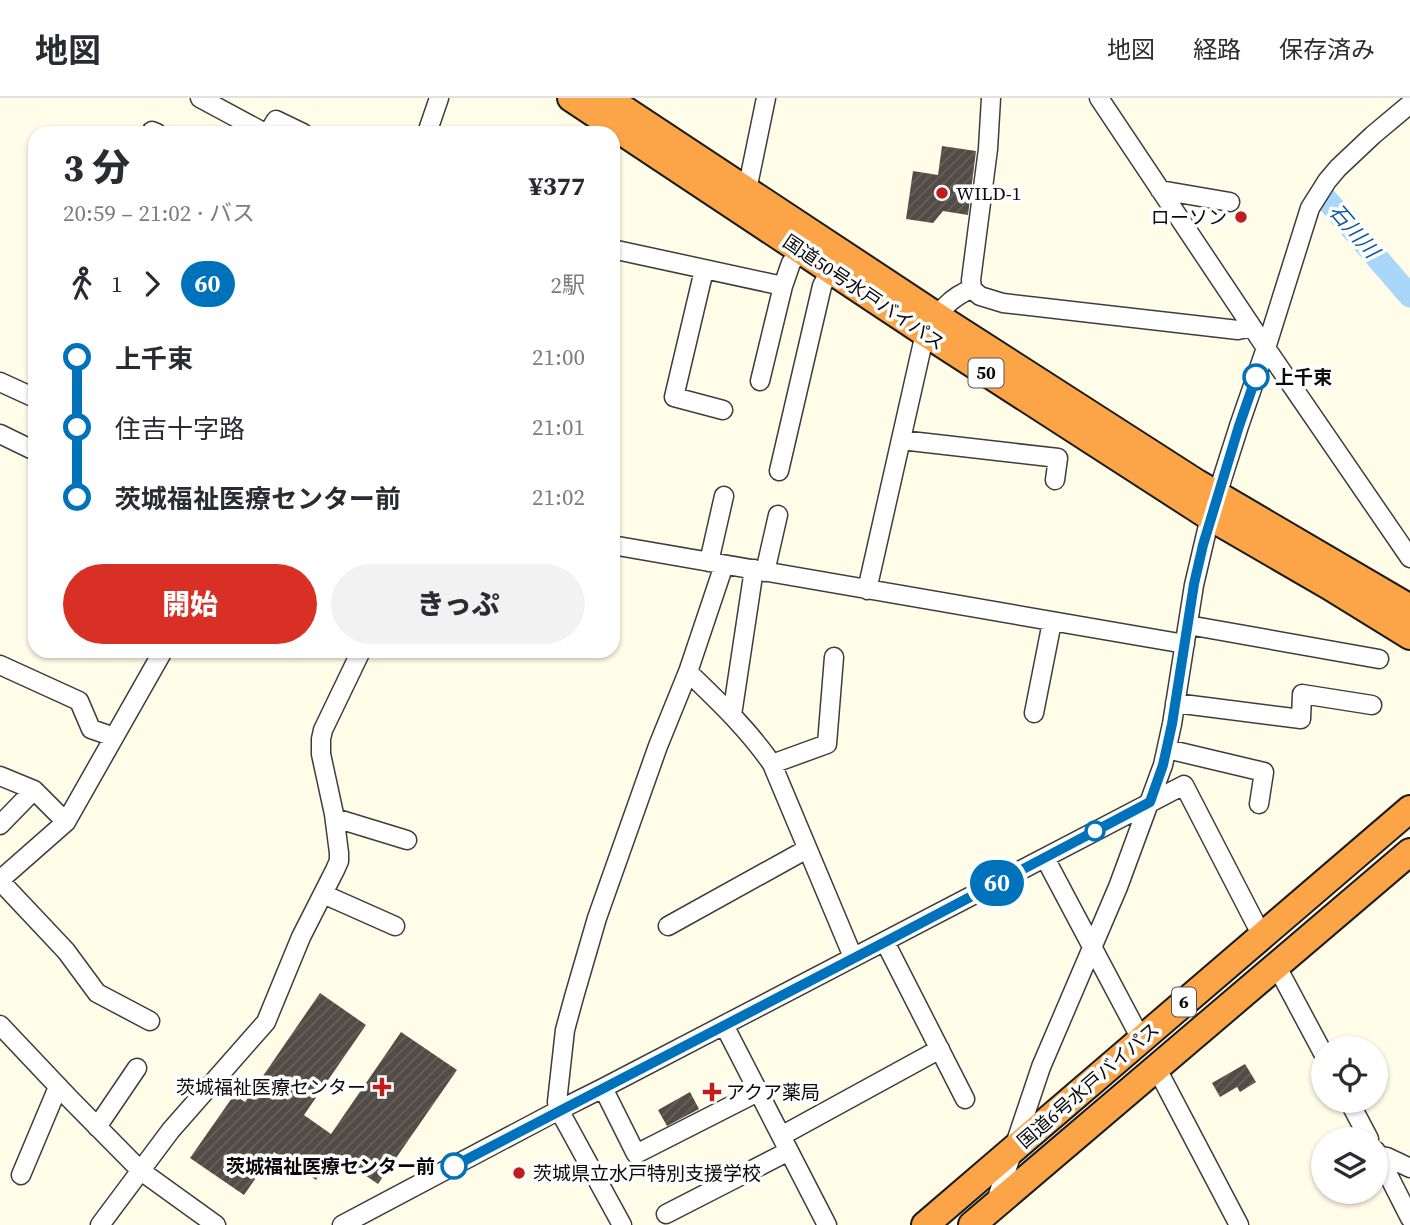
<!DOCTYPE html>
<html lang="ja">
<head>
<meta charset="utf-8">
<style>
	body { margin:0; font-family:"Source Serif 4","Noto Sans JP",serif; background:#f2f2f3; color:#2b2b33; height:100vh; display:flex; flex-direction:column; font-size:26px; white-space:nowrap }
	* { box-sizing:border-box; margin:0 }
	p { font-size:23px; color:#7c7c81 }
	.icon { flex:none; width:38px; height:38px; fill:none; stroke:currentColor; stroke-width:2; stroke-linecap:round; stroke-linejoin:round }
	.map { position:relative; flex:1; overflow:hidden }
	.side { position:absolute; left:28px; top:28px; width:592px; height:532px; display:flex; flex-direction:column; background:#fff; border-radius:21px; box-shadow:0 2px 5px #0004 }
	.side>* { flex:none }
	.badge { padding:0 14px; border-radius:23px; font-size:24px; line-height:46px }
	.tools { position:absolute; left:1311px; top:938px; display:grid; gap:14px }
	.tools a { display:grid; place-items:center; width:77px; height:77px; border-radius:50%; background:#fff; box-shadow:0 2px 5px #0004; font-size:35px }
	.map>.badge { position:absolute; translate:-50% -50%; box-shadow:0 0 0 4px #fff }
	.legs { display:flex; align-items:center; gap:10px; height:77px; padding:0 35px; font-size:23px }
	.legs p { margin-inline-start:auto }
	.summary { display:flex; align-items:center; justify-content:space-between; height:119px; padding:0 35px }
	h1 { font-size:38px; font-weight:800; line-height:52px }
	.cta { display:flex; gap:14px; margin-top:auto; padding:14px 35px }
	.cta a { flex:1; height:80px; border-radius:42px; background:#d93025; color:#fff; font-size:28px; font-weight:800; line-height:80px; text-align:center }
	.cta a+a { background:#f2f2f3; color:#2b2b33 }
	ul { padding:0 35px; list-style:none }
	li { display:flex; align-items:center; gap:24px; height:70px; font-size:26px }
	li i { display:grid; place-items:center; width:10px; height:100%; margin:0 9px; background:currentColor }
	li i::after { content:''; width:18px; height:18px; margin:-9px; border:5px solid; border-radius:50%; background:#fff }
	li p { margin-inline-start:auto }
	li:first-child i { background:linear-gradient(#0000 50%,currentColor 0) }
	li:last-child i { background:linear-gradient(currentColor 50%,#0000 0) }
	header { display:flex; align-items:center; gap:42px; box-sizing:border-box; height:98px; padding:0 35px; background:#fff; border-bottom:2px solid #e1e1e2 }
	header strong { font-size:33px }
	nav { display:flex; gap:38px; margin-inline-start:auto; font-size:24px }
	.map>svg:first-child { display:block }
</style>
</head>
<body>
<header>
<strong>地図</strong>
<nav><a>地図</a><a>経路</a><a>保存済み</a></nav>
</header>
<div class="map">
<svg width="1410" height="1127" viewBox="0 0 1410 1127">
	<defs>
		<pattern id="building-hatch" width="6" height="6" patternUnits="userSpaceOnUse" patternTransform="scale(1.75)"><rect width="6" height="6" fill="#534c46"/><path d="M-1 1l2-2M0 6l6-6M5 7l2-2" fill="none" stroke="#67615c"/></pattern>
	</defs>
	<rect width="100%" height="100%" fill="#fffce8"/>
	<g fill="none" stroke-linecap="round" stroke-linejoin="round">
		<path stroke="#a9d7f9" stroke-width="23" d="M1326,101L1410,198"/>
	</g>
	<path fill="url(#building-hatch)" d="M942,48L976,53L968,117L943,113L933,125L906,121L913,73L938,77Z
		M320,895L366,927L304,1017L331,1036L401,934L457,972L378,1086L334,1056L316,1082L274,1054L244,1097L190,1060L234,997L245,1004Z
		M1245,966L1256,984L1240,994L1237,989L1220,999L1212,985Z
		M690,994L699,1011L667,1028L658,1012Z"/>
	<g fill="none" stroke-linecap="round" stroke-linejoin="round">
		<g stroke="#3d3d3d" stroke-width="21">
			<path id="minor" d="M200,0L265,35
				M991,0L988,51L971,182L972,191L980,198L1003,205L1238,232L1252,229
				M1099,0L1266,250L1410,460
				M152,33L157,35
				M268,35L276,22L303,35
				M427,35L439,0
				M747,92L766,0
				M1160,92L1230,104
				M612,151L783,188L791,165L801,152
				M704,172L674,299L723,312
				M760,283L783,188
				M0,284L35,300
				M0,336L35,353
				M901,342L1058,360L1055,382
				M779,373L822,188L830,172
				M612,447L1185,546
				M709,464L724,398
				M765,474L778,417
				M867,492L925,235C938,216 949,199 972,191
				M1188,527L1379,561
				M0,567L79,603L91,631L114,639
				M688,574C718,603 748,631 772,666L853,859
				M1175,605L1301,621L1302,596L1372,607
				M1034,615L1052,524
				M732,617L754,471
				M1167,651L1264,674L1259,706
				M772,666L827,646L834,559
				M0,678L34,692L66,724
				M335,720L407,742
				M0,727L34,692
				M1045,760L1141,941
				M0,782L66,724L163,553
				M0,783L66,853L97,895L150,923
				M323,796L395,828
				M668,828L807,751
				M885,844L965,1001
				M1276,867L1323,955
				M0,927L70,1001L141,1073L216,1127
				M724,927L827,1127
				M1156,969L1239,1127
				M603,990L636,1056L758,994
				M1349,1003L1369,1041
				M97,1029L137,970
				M781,1038L940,951
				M1376,1053L1410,1120
				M1377,1057L1387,1059L1410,1070
				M21,1077L58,989
				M995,1106L1041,969L1118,789L1163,667L1172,626L1194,487L1210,419L1239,328L1266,250L1310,110L1327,83L1338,70L1373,37L1410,6
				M666,1116L789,1053
				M100,1127L171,1032L266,924L301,839L335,772L339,763V755L334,716L321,656V641L323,632L361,553
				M342,1127L559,1012L603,990L1184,687L1262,838
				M622,1127L564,1021L557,1004L565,932L574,899L597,820L658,648L688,574L724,467"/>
		</g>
		<g stroke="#1b1b1b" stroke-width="30">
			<path id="highway" d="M571,0L925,235L1210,419L1329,488L1410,538
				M607,0L937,218L1197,385L1410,510
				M925,1127L1410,711
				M972,1127L1410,754"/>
		</g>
		<use href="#minor" stroke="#fff" stroke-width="18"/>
		<use href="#highway" stroke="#fca548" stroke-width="26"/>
	</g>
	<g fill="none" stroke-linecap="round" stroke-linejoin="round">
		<g stroke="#fff" stroke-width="16">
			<path id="line-1" d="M454,1068L885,844L1150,704L1163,667L1172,626L1194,486L1203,447L1239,328L1256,279"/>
		</g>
		<use href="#line-1" stroke="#0072bc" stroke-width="10"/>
	</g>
	<g fill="#c01e1c" stroke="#fff" stroke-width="2.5">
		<circle cx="942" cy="95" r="7"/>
		<circle cx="1241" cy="119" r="7"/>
		<path d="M378.5 978.5h7v7h7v7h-7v7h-7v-7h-7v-7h7z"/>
		<path d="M708.5 983.5h7v7h7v7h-7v7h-7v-7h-7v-7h7z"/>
		<circle cx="519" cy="1075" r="7"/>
	</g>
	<g fill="#fff" stroke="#0072bc" stroke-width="3.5">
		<circle cx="1256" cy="279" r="12"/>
		<circle cx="1095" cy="733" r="9"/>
		<circle cx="454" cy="1068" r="12"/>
	</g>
	<g text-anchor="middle" stroke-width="7" stroke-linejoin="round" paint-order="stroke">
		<g fill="#fff" stroke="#545454" stroke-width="2">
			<rect x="968.5" y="260.5" width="35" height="29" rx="5"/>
			<rect x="1172" y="889.5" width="24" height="29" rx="5"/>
		</g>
		<g font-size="18" font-weight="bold" fill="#0a0a0a">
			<text x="986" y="281">50</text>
			<text x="1184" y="910">6</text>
		</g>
		<g font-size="19" fill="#0a0a0a" stroke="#fff" text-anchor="start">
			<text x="956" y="102">WILD-1</text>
			<text x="1227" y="126" text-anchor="end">ローソン</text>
			<text x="366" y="996" text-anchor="end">茨城福祉医療センター</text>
			<text x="726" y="1001">アクア薬局</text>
			<text x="533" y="1082">茨城県立水戸特別支援学校</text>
		</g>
		<g font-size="19" fill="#0a0a0a" stroke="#fff">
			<text transform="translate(864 194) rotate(34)" y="7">国道50号水戸バイパス</text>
			<text transform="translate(1088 987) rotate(-41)" y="7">国道6号水戸バイパス</text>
		</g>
		<g font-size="19" font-weight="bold" fill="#0a0a0a" stroke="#fff" text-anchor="start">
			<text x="1275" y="286">上千束</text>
			<text x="435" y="1075" text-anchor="end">茨城福祉医療センター前</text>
		</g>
		<g font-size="21" font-style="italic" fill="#0f59a1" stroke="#fff">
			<text transform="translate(1354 133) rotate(49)" y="7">石川川</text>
		</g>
	</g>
</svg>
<div class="tools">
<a><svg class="icon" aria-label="locate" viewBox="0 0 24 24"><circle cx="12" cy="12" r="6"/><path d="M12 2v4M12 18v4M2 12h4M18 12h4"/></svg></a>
<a><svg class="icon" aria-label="layers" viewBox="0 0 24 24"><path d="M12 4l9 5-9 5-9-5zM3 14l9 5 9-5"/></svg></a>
</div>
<b class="badge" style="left:997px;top:785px;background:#0072bc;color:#fff">60</b>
<section class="side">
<div class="summary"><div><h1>3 分</h1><p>20:59 – 21:02 · バス</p></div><b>¥377</b></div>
<div class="legs"><svg class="icon" aria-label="walk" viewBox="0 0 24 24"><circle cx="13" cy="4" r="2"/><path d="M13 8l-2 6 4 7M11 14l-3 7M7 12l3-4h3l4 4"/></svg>1<svg class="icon" aria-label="forward" viewBox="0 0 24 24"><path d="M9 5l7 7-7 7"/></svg><b class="badge" style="background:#0072bc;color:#fff">60</b><p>2駅</p></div>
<ul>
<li><i style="color:#0072bc"></i><b>上千束</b><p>21:00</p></li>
<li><i style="color:#0072bc"></i><span>住吉十字路</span><p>21:01</p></li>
<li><i style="color:#0072bc"></i><b>茨城福祉医療センター前</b><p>21:02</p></li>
</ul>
<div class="cta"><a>開始</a><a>きっぷ</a></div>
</section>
</div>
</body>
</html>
